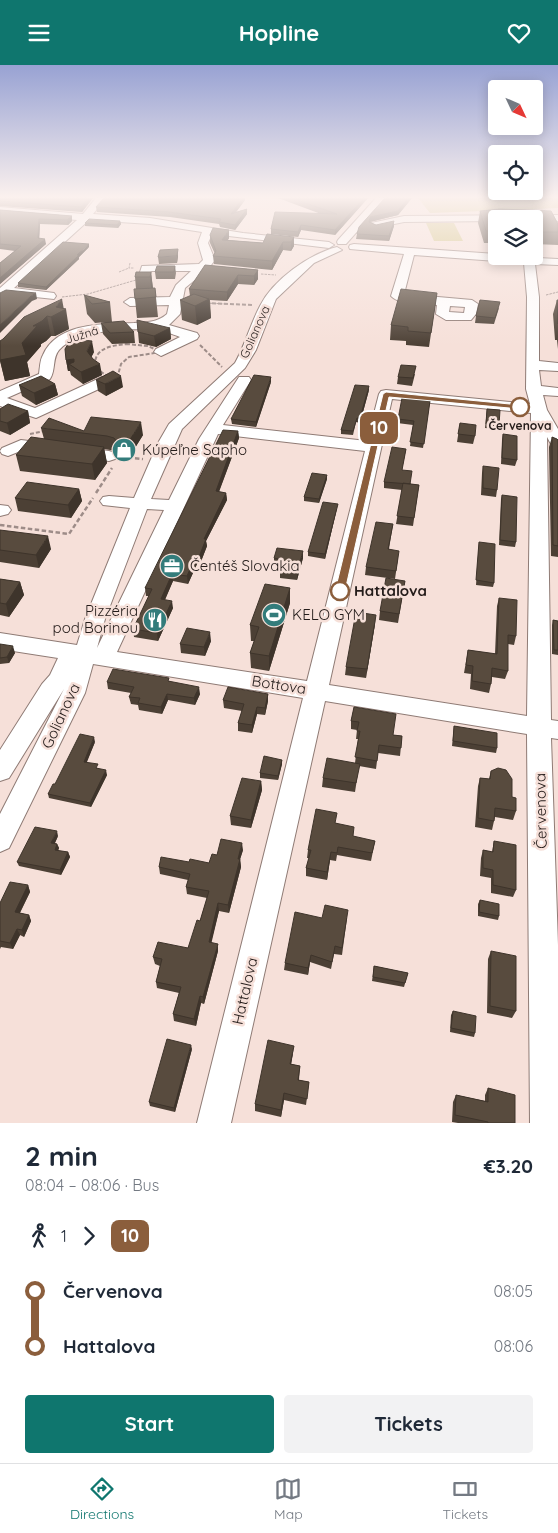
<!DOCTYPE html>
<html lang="en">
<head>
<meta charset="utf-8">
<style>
	body { margin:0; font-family:Quicksand,sans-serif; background:#f2f2f3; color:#1f2937; height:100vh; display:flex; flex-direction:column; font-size:19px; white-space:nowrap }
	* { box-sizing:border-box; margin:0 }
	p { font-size:16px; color:#747a83 }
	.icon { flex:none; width:28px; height:28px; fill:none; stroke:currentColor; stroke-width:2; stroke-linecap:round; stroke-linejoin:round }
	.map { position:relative; height:1058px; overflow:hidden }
	.panel { display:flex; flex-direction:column; background:#fff; flex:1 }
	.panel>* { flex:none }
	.badge { padding:0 10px; border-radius:8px; font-size:18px; line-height:32px }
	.needle { width:32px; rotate:134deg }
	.controls { position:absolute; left:488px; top:15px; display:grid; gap:10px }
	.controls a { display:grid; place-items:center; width:55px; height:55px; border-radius:5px; background:#fff; box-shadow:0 2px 12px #0003; font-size:25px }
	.map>.badge { position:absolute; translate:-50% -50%; box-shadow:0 0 0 2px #fff }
	.legs { display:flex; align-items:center; gap:8px; height:55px; padding:0 25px; font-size:16px }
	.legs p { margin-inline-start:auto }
	.overview { display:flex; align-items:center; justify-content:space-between; height:85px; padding:0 25px }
	h1 { font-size:28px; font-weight:700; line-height:38px }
	.primary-button { display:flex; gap:10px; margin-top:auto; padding:10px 25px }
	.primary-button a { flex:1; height:58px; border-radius:5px; background:#0f766e; color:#fff; font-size:20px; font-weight:700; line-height:58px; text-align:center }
	.primary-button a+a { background:#f2f2f3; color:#1f2937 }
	ul { padding:0 25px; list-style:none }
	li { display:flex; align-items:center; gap:18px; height:55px; font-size:19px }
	li i { display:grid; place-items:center; width:8px; height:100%; margin:0 6px; background:currentColor }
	li i::after { content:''; width:12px; height:12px; margin:-6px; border:4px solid; border-radius:50%; background:#fff }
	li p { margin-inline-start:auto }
	li:first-child i { background:linear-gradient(#0000 50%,currentColor 0) }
	li:last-child i { background:linear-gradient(currentColor 50%,#0000 0) }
	header { display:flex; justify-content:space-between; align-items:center; height:65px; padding:0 25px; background:#0f766e; color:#fff; font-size:22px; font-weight:700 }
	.tabs { display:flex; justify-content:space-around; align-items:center; height:70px; border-top:1px solid #e0e1e3; background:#fff; font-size:14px; color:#747a83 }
	.tabs a { display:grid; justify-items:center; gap:2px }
	.tabs .active { color:#0f766e }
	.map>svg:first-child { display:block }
</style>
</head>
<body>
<header><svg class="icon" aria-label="menu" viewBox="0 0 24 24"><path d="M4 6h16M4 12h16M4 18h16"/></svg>Hopline<svg class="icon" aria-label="heart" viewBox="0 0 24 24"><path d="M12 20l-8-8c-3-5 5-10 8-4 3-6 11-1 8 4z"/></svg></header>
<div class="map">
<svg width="558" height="1058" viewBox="0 0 558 1058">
	<rect width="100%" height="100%" fill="#f6e0d9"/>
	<path fill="#cdc078" d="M418,133H533L536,136L535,133H558V143L430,148Z
		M426,158H454L463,176H434Z"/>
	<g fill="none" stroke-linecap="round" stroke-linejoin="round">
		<g stroke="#8f7b75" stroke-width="2">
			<path id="minor" d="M96,133H106L93,149L150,153L243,168L329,177L334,180L329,183L212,169L208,178L215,195L208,204L185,223L180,249L169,260L197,268L199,271L197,274L161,291L154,287L156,284L180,272C172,269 163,265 154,264C128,264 78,264 59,285C52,293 56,305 50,314L7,333L35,343L102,312H112L114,315L112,318L36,353L0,341V326L39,309C40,302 40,295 43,290C57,257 105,259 134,258C146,257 157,258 167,249L169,240L130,241L124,237L130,233L170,232L176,220L191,206H151L149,212L145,213L139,210L142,201L199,199L203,195L198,178L202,167L150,159L89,155L14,223L54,228L56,231L54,234L7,229L0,233V223L77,155L0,148V142L83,149Z
				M376,133H387L346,179H338L337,177L338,175Z
				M558,150V156L496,154V156L404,157L375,163L370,160L371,158L404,151Z
				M354,179L496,189V191L558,194V200L535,199L539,232V296L558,298V306L539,305L541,321L558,323V331L543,330L547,345L558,364V383L552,381L547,372L551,655L558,656V674L551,673L558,880V1058H530L527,669L325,636L231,1058H197L303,633L93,599L85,628L9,783L0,787V749L64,624L9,713L0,716V685L42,619L50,610L58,593L0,584V568L77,580L85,554L130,443L103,440L100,436L103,432L109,431L134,433L158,378L169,359L235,298C245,280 250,260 260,241C273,215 309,189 337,182L342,185L314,198L276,234L256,285L245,303L182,364L151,434L169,435L199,374L239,312H249L251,315L223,360L367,376L379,329L381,326L386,325L530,339L526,324L527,232L524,198L414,190L404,229L472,235L478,239L476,249L471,255H446L436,249L437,240C424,239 401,241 391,231L404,189L350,184L349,182L350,180ZM450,241L465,242L464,248L449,247ZM392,334L531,348L527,651L329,620ZM218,369L365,386L307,616L117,587ZM147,444L164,445L97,583L105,554Z
				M21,375L109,386L115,388L117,391L115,394L109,396L23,385L8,391L2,389L0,386L2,383Z
				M0,440L8,441L11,445L8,449L0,451Z"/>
		</g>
		<path stroke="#9d8c88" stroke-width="1" stroke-dasharray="2.5 1" stroke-linecap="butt" d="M130,198L129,203H134
			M119,207L129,203
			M261,209L276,210
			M546,230L558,227
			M62,232L88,229L136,215
			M206,238L226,239"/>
		<path stroke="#9d8c88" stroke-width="2" stroke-dasharray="4 2" stroke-linecap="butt" d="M206,238L253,240
			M126,279L148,281L161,287L129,292L121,299L118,310L112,314L95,303C93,283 110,281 126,279Z
			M200,280L222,302
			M30,369L44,366"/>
		<path stroke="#9d8c88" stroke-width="2.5" stroke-dasharray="4.5 2.5" stroke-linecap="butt" d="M121,392L143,394
			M96,428L112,403
			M0,460L69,469L93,433"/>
		<use href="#minor" fill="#fff" fill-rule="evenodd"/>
	</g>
	<path fill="#4c4035" d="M0,133H93L82,147L0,141Z
		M278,133H368L335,170L301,165L298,172L271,169V164L321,149Z
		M385,133H412L398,150L370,157L376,160L394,161L389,176L356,174L357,169Z
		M245,135L236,147L247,144V149L235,165L220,162L219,159L170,152L97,147L96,142Z
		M500,144L551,146L558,159V180L534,179V154H496V178H484L478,158L480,146Z
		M0,145L72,151V156L68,160L40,159L39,173L46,179L0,219V198L15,186L0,184Z
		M120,156L121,159L118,163L85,161V158Z
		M210,170L229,173L228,175L263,178L294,172V181L291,186L283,185L272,205L214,199L213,191L215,189L210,178Z
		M89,182L79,192V194L46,225L18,222V218Z
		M178,191L177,198L159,199L158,192Z
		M205,200L258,205V214L254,220L238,219L227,236L210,235L211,253L197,260L182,255L180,235L190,231L189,224Z
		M175,201L176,208L175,214H156L155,207Z
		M151,207L153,223H155L158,252L137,253L135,234L136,224L135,212Z
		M437,228L429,282L406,280V276L390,275L391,260Z
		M84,230L110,237L112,257L134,267L135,278L112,279L103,269L101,258L106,257L95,258L87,249Z
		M557,235H558V284L557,275H555L553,249Z
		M499,243L494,259L475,258L476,251Z
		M64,244L69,264L55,271H51L46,276L41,279V281L27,297L30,311L5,316L0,296L24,252Z
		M170,263L171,274L156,282L139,278L138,267Z
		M94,287L91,292L102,310L83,319L71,310L70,306H68L66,295Z
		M415,309L412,321L397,319L398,312Z
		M96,315L123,322L106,331L98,326Z
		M271,317L256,362L232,359L231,354Z
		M55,319L58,330L36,340L22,331L19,320Z
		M369,325L360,358L356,357L353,370L341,369V365Z
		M430,336L423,383L410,381L413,360L397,358L398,354Z
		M0,344L28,346L30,358L10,370L0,366Z
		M487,344L499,360L498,364L485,363Z
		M460,358L475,371L473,379L457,377Z
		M41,363L84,366L143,370L130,391L119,390L116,386L104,384L107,398L95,415L20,406L16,390L44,374Z
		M238,366L239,373L219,427L226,428L227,435L206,476L207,481L200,499H197L188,519L173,516L165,535L173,543L158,576L134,572L133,564L149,531H146L145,523Z
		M503,369L517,395L515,401L501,399L502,375Z
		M552,372L558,375V492L551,491L549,382Z
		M406,384L402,405L411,419L419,420L413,461L396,459L402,425L384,423V417Z
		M483,401L497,425L496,432L481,430L482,408Z
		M327,410V414L319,438L304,436V432Z
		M79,424L82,436L71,453L18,446L15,433Z
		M502,430L516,477L515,482L499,480L501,434Z
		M337,443L325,494L308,491V487Z
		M393,459L389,484L398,493L395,514L365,510L366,502Z
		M0,465L51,484L39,503L0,497Z
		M479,477L494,518L493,522L476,520Z
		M274,493H303L297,515L280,513V506L282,502L274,500Z
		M0,514L20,517L24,530L9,552L0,550Z
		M405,516L398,558L379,555L380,546Z
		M290,523V538L269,606L251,603L250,588L254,576H251L250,560Z
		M499,533L516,571L514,580L508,579V606L505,614L492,612L491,619L489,628L470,624L471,609L464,608L468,585L495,589L497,541Z
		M553,555L558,556V590L552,589V560Z
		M375,559L366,613L345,610L346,602Z
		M211,576L205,591L181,588L180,579Z
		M0,579L15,588L9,598L0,599Z
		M169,616L200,629L195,640L168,635L162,649L139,645L138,640L131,639L129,632L131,628L108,624L107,617Z
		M268,629V636L265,650L257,649L252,668L238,666V658L242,646L224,643L223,635Z
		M354,642L393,670L402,671L400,691L378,688L376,704L359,701L355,727L322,722L323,713L355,698L358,674H356L357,665L351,664V656Z
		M454,661L497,683L496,688L452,681Z
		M95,677L86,698L99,704L107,710L91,742L49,733L48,729L55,719Z
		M282,695V699L278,715L260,713V708Z
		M491,706L512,732L516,746L513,755L495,752L494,756L492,765L475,762L478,721L480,713L489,714Z
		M261,716L262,725L251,763L231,760L230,751Z
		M336,758L353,772L375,776L371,796L337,790L336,796L330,795L327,815L306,811V803L309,793H307L308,785Z
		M58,771L55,778L57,779L59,783L58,786L68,787L70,792L61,810L19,801L17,797Z
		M494,776L516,825L513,832L491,828V813L480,811L481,793L483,785L492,787Z
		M243,785L240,794L241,802L229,848L219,846L211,877L218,886L204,939L201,938L196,961L174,956L173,949L179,928L157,923L156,917L160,901L155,899L153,892L188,883L200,856L207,833L187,829L186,822L188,815L160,809L159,802L189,797L209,798L217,790Z
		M28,820L30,827L20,848L29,850L31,856L24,872L20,870L13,884L1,882L0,884V838Z
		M480,835L499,851L498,855L478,851V839Z
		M322,853H347L342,890L334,889L331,904L310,897L308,910L284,905L285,898Z
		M491,886L516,946L512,953L487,948L488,894Z
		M374,901L408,908L404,922L372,916Z
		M453,946L475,968L474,972L450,967L451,950Z
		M192,984L175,1047L150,1041L149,1037Z
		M293,988L291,999L300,1001L299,1015L309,1017L306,1040L284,1035L281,1052L255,1046V1039Z
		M488,1023L515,1058H458L452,1057L453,1037L456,1030L485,1036V1030Z"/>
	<path fill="#3e342b" d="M89,133H93L82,147L81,142Z
		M243,133H245V135L231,154V149Z
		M364,133H368L335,170V165Z
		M408,133H412L398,150L369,157L370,152Z
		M247,144V149L235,165V160Z
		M72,151V156L68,160L67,155Z
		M39,154L40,159L39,178L38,173Z
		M120,156L121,159L118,163L117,160Z
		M394,156V161L389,176V171Z
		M301,160V165L298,172V167Z
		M229,165V173L222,183V175Z
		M294,172V181L291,186V177Z
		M45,174L46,179L0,219V213Z
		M283,177V185L272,205V196Z
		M89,179V182L79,192V194L46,225V222Z
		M178,184V191L177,198V191Z
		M258,205V214L254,220V211Z
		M151,207L153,225L152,231L150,212Z
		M238,210V219L227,236V227Z
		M36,228L37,234L32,236L0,268V260L31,231Z
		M62,234L64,245L66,244L69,264L55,271L51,252L56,242Z
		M209,234L211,253L197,260L195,241Z
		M47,251L51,271L46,276L41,279V281L27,297L30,311L5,316L0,295L22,278L33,261Z
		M170,263L171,274L156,282L154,271Z
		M92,276L94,287L89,297L87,286Z
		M74,294L75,303L69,299L70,306H68L66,295Z
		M100,299L102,310L83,319L81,307Z
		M121,311L123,322L106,331L105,319Z
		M271,312V317L256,362V357Z
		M55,319L58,330L36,340L34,328Z
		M369,321V325L360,358V353Z
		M28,346L30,358L10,370L7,358Z
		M141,357L143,370L130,391L128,378Z
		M238,366L239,373L216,434V426Z
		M104,382L107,398L95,415L92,399Z
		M327,410V414L319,438V434Z
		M79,424L82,436L71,453L68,440Z
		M226,428L227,435L206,476L207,481L200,499L199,492L204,474Z
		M338,439L337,443L325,494V489Z
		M48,471L51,484L39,503L36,490Z
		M303,486V493L297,515V508Z
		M196,491L197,499L188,519L187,511Z
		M172,509L173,516L162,541L161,534Z
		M20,517L24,530L9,552L6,539Z
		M290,523V538L269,606V591Z
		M172,536L173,543L158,576L157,568Z
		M376,550L375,559L366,613L367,604Z
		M210,567L211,576L205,591L204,582Z
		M13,581L15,588L9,598L7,592Z
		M199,622L200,629L195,640L194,633Z
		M167,629L168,635L162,649L161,642Z
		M268,629V636L265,650V643Z
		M257,642V649L252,668V660Z
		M94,672L95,677L85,702L84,697Z
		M282,695V699L278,715V711Z
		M106,705L107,710L91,742L90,738Z
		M261,716L262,725L251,763V755Z
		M57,766L58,771L53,782L51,778Z
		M242,778L243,785L238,801V794Z
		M57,779L59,783L56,789L55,785Z
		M68,787L70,792L61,810L60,805Z
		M331,787L330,795L327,815V807Z
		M240,794L241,802L229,848L228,840Z
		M28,820L30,827L17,853L15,847Z
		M218,838L219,846L210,884L209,877Z
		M29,850L31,856L24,872L22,865Z
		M17,864L20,870L13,884L10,878Z
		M218,879V886L204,939L203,932Z
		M311,890L310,897L308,910V903Z
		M200,931L201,938L196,961L194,954Z
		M191,980L192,984L175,1047L174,1043Z
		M294,981L293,988L290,1006V999Z
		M284,1028V1035L281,1052V1045Z"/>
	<path fill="#584b3e" stroke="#3e342b" d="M0,133H89L81,142L0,136Z
		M104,133H243L231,149L247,144L235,160L219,157L221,154L169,147L96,142Z
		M291,133H364L335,165L301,160L298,167L271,164L275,147L337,149Z
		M385,133H408L398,146L370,152L369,157L376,160L394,156L389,171L357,169L359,162Z
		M500,144L551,146L558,159V167H534V154H496V166H486L480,146Z
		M0,145L72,151L67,155L39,154L38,173L45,174L0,213V198L21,181L0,179Z
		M89,154L120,156L117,160L85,158Z
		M213,163L229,165L222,175L263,178L267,169L294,172L291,177H283L272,196L213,191L216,186L210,170Z
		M63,177L89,179L77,190H79L46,222L18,218Z
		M178,184L177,191L158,192L160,185Z
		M205,200L258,205L254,211L238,210L227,227L189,224Z
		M157,201H175L174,207H155Z
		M136,207H151L150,212H135Z
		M155,223L156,232L135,234L134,224Z
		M401,224L437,228L431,268L408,266V262L391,260Z
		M6,225L36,228L31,231L0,260V228Z
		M194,229L209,234L195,241L180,235Z
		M84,230L110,237L92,239Z
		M62,234L56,242L66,244L51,252L47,251L42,256L33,261H37L22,278L26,290L0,295V276L3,274L24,252Z
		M480,235L500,237L495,253L476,251Z
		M557,235H558V259Z
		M137,255L170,263L154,271L138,267Z
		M124,256L134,267L110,268L101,258Z
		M71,274L92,276L87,286L93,294L100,299L81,307L69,299L74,297V294L66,295L65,284Z
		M401,300L416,301L413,313L398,312Z
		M113,306L121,311L105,319L96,315Z
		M254,310L271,312L256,357L231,354Z
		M41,311L55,319L34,328L19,320Z
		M355,320L369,321L360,353H357L353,366L341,365Z
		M402,333L430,336L424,379L410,377L414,356L398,354Z
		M8,339L28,346L7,358L0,356V344Z
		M487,344L500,345L499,360L486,359Z
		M91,352L141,357L128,378L117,377L114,373L107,371L41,363L49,353L84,366Z
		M460,358L476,360L475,371L458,369Z
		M223,365L238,366L216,426L226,428L204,474H206L199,492L196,491L187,511L172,509L161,534L172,536L157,568L133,564L152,524L145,523Z
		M503,369L517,371V395L502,393Z
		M31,372L104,382L92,399L16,390Z
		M552,372L557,374L558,375V481L553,480Z
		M392,382L406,384L402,405L412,406L410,419L384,417Z
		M483,401L499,403L497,425L483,423Z
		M312,408L327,410L319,434L304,432Z
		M27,417L79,424L68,440L15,433Z
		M403,418L419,420L414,453L397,451Z
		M502,430L517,432L516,477L500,475Z
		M323,437L338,439L325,489L308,487Z
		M376,457L393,459L388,484L399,486L396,506L366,502Z
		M0,465L48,471L36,490L0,485Z
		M479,477L495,479L494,518L476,515Z
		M277,483L303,486L297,508L280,506L284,495L274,493Z
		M386,513L405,516L399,549L380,546Z
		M0,514L20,517L6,539L0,538Z
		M265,519L290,523L269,591L250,588L259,562L250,560Z
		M499,533L517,535L516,571L508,570V606L492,603L491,619L472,616L473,601L466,600L468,585L497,589Z
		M356,547L376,550L367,604L346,602Z
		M553,555L558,556V585H554Z
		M187,563L210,567L204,582L180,579Z
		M0,579L13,581L7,592L0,593Z
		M113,604L169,613L168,616L199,622L194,633L167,629L161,642L138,638L140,633L129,632L134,622L107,617Z
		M228,622L268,629L265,643L257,642L252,660L238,658L244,639L223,635Z
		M354,642L396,649L393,670L402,671L401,683L379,680L377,696L355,692L360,666H357L359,657L351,656Z
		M454,661L497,668V683L453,676Z
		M80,669L94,672L84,697L98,699L96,703L106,705L90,738L48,729L53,719H55Z
		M264,691L282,695L278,711L260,708Z
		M327,693L360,699L356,718L323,713Z
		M498,703L506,705L512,714V732L516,733V746L495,743L494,756L478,753L480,713L490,714L491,706Z
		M242,713L261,716L251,755L230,751Z
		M316,744L337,748L335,758L354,762L353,771L375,776L372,788L338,782L337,788L331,787L327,807L306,803L311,785H308Z
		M35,762L57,766L51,778L57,779L55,785L68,787L60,805L17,797Z
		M221,774L242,778L238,794H240L228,840L218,838L209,877L218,879L203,932L200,931L194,954L173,949L181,922L156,917L162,894L153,892L158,877L188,883L197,855L200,856L209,826L186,822L190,809L159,802L161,792L189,797L190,794L209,798L212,789L217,790Z
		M494,776L516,780V825L493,820V805L483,803V785L493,787Z
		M10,817L28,820L15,847L29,850L22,865L17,864L10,878L0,876V838Z
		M480,835L499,839V851L479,847Z
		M325,840L348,845L342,883L335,881L332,897L311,890L308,903L285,898L295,847L322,853Z
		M491,886L516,891V946L490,941Z
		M374,901L408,908L405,918L373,912Z
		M453,946L476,951L475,968L451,963Z
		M167,974L191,980L174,1043L149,1037Z
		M268,975L294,981L290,999L300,1001L298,1015L309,1017L307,1034L284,1028L281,1045L255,1039Z
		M488,1023L515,1030V1058H488V1057L455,1050L456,1030L488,1037Z"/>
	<linearGradient id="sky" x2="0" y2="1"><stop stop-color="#98a2d3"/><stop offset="0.47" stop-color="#fbf1ee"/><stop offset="1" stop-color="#fbf1ee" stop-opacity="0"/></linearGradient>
	<rect width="558" height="281" fill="url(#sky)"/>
	<path fill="#8b5e3c" stroke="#fff" d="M386,327L520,340L523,342L520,344L389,332L345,526L340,529L335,526L383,329Z"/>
	<defs>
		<g id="shop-disc" transform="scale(1.25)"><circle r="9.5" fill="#337c7b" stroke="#f6e0d9"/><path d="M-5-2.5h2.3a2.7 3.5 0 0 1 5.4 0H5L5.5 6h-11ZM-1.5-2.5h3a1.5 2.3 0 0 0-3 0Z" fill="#fff"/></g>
		<g id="office-disc" transform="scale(1.25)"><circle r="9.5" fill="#337c7b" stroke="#f6e0d9"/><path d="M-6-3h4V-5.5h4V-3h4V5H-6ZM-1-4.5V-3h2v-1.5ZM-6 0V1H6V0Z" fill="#fff"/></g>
		<g id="stadium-disc" transform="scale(1.25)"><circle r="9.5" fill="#337c7b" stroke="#f6e0d9"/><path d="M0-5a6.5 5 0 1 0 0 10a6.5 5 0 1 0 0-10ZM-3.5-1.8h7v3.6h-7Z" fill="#fff"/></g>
		<g id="restaurant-disc" transform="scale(1.25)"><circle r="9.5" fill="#337c7b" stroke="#f6e0d9"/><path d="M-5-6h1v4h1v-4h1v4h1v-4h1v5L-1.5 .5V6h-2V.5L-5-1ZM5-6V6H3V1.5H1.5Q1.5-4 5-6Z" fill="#fff"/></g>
	</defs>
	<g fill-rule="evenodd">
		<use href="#shop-disc" x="124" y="385"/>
		<use href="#office-disc" x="172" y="501"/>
		<use href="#stadium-disc" x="274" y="550"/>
		<use href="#restaurant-disc" x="155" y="555"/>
	</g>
	<g fill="#fff" stroke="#8b5e3c" stroke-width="2.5">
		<circle cx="520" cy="342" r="9"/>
		<circle cx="340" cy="526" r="9"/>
	</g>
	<g text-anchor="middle" stroke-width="5" stroke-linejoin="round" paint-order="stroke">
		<g font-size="12" fill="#241c1a" stroke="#f6e0d9">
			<text transform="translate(255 267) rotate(-66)" y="4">Golianova</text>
			<text transform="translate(82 270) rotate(-17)" y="4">Južná</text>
		</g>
		<g font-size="12" font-weight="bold" fill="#241c1a" stroke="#f6e0d9">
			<text x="520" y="365">Červenova</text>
		</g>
		<g font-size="15" fill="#241c1a" stroke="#f6e0d9" text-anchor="start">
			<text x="142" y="390">Kúpeľne Sapho</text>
			<text x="190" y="506">Čentéš Slovakia</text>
			<text x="138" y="551" text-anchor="end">Pizzéria<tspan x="138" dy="17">pod Borinou</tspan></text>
			<text x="292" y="555">KELO GYM</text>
		</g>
		<g font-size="15" font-weight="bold" fill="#241c1a" stroke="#f6e0d9" text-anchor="start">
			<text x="354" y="531">Hattalova</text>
		</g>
		<g font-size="15" fill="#241c1a" stroke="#f6e0d9">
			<text transform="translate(279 620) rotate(9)" y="5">Bottova</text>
			<text transform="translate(61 651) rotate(-65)" y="5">Golianova</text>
			<text transform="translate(541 746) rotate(-91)" y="5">Červenova</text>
			<text transform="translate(245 926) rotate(-77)" y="5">Hattalova</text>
		</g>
	</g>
</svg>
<div class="controls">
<a><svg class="needle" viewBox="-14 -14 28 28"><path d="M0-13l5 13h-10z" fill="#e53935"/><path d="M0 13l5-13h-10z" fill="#747a83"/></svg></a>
<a><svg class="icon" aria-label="locate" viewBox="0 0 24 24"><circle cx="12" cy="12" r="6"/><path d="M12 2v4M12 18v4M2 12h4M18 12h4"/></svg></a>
<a><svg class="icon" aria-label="layers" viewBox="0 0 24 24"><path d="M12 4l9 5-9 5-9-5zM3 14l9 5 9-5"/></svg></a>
</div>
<b class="badge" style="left:379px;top:363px;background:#8b5e3c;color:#fff">10</b>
</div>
<section class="panel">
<div class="overview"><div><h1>2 min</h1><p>08:04 – 08:06 · Bus</p></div><b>€3.20</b></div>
<div class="legs"><svg class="icon" aria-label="walk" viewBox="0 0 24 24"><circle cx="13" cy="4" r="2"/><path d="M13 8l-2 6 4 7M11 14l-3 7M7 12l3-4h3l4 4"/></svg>1<svg class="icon" aria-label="forward" viewBox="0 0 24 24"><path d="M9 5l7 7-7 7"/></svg><b class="badge" style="background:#8b5e3c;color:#fff">10</b></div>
<ul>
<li><i style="color:#8b5e3c"></i><b>Červenova</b><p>08:05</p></li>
<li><i style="color:#8b5e3c"></i><b>Hattalova</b><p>08:06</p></li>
</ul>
<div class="primary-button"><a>Start</a><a>Tickets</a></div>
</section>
<nav class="tabs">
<a class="active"><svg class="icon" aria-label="directions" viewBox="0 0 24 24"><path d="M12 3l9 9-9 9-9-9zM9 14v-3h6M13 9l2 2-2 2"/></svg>Directions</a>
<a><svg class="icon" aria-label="map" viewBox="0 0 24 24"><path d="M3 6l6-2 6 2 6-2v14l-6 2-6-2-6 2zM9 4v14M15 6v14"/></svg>Map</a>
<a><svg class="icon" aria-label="tickets" viewBox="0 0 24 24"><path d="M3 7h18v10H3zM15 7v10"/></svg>Tickets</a>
</nav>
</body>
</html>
